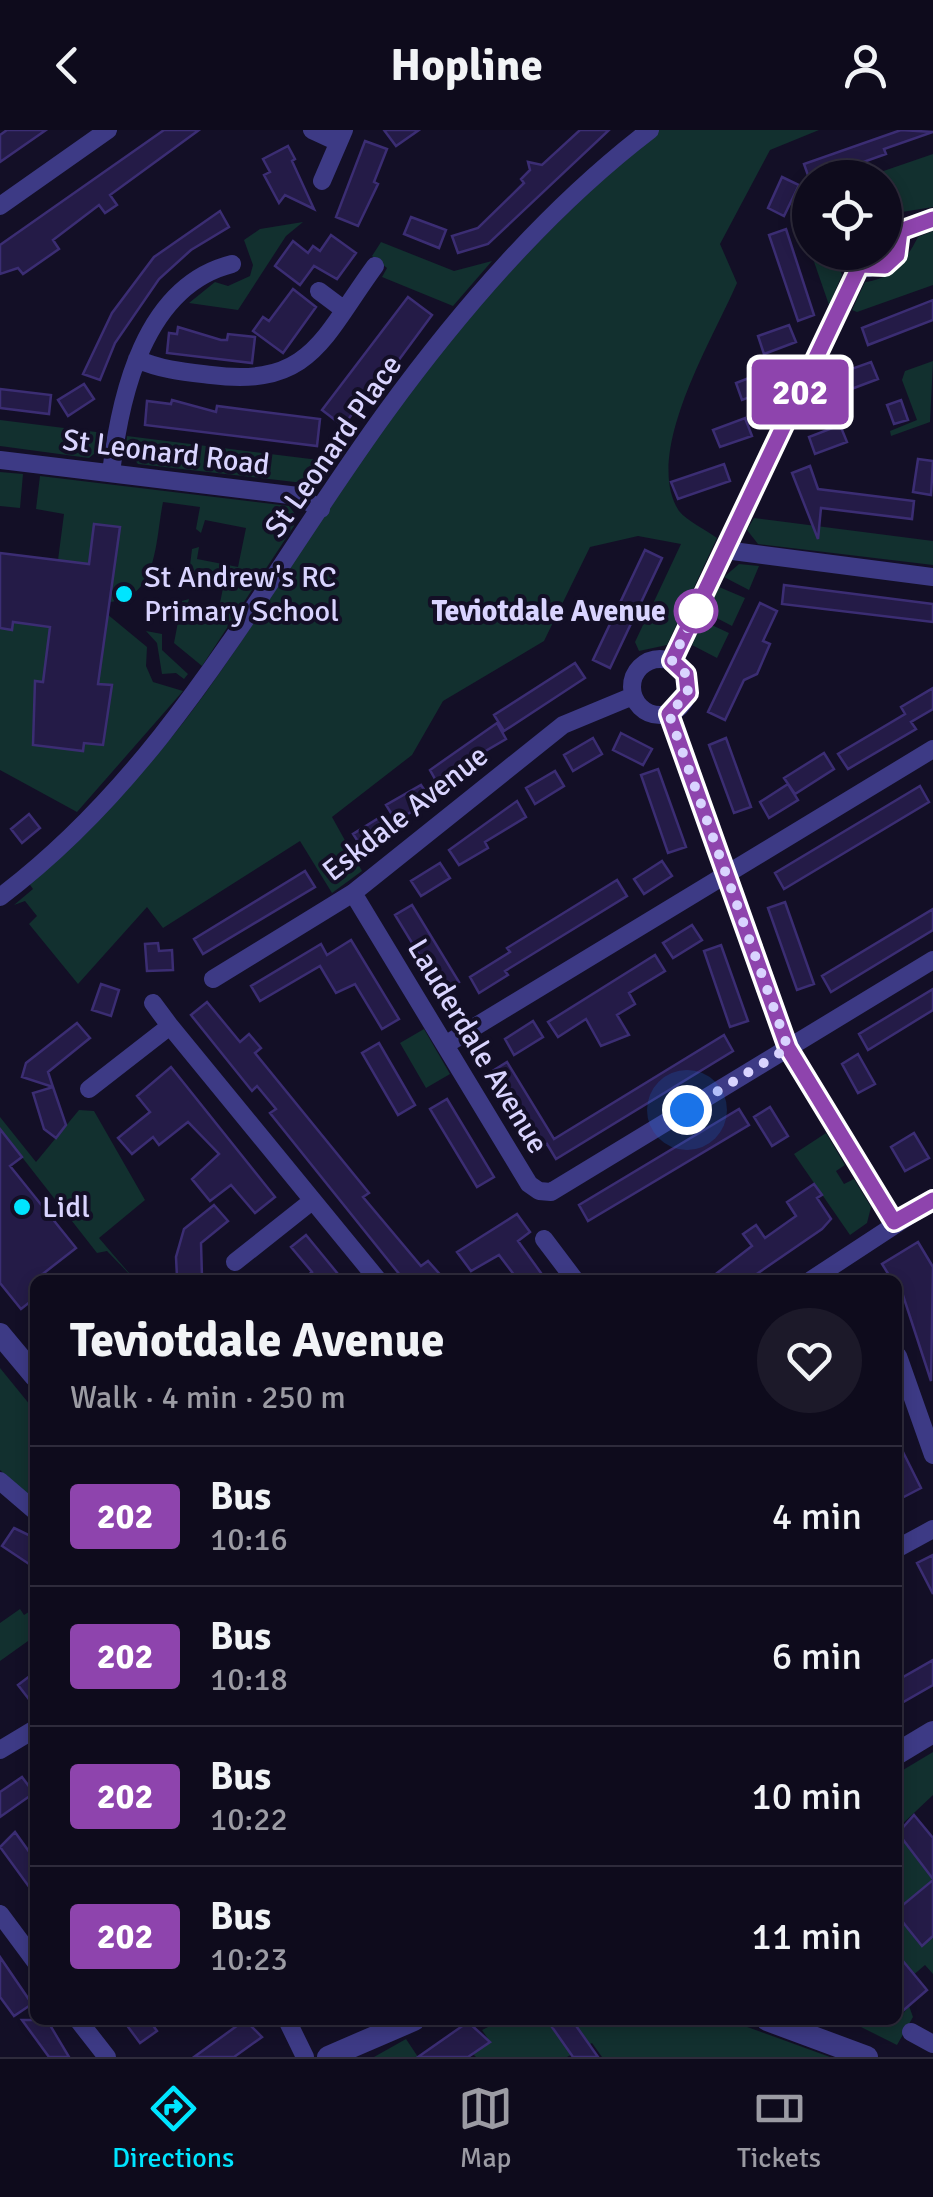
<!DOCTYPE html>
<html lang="en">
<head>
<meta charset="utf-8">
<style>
	body { margin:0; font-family:Signika,sans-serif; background:#1c1929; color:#f1f3f6; height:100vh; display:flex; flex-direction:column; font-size:38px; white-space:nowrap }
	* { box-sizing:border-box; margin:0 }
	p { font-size:32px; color:#9b9ba3 }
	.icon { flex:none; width:55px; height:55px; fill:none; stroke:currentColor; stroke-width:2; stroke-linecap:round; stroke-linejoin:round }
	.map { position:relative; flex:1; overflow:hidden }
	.sheet { position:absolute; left:30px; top:1145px; width:872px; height:750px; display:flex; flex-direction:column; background:#0e0b1c; border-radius:15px; box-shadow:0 5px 15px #0003,0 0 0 2px #2e2b3b }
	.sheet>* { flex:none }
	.badge { padding:0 20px; border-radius:8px; font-size:35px; line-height:65px }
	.tools { position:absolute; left:792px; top:30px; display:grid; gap:20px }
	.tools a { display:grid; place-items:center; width:110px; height:110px; border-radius:50%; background:#0e0b1c; box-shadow:0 5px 15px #0003,0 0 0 2px #2e2b3b; font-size:50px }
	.you { position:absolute; width:50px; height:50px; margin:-25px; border:8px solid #fff; border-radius:50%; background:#1a73e8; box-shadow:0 0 0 15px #1a73e833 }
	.map>.badge { position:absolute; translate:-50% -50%; box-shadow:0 0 0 5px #fff }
	.round { display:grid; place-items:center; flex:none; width:105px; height:105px; border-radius:52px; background:#1c1929 }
	.headline { display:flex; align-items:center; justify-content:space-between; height:170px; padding:0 40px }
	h1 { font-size:48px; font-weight:700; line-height:75px }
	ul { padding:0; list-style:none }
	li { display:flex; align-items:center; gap:30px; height:140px; padding:0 40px; border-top:2px solid #2e2b3b }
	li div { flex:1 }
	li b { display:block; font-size:38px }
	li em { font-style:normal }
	li .badge { min-width:110px; font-weight:700; text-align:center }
	header { display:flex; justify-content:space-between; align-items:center; height:130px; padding:0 40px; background:#0e0b1c; font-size:45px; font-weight:700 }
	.dock { display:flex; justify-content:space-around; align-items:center; height:140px; border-top:2px solid #2e2b3b; background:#0e0b1c; font-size:28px; color:#9b9ba3 }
	.dock a { display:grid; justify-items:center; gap:5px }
	.dock .selected { color:#00e5ff }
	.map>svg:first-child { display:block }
</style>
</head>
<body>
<header><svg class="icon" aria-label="back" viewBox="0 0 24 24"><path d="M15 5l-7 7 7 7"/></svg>Hopline<svg class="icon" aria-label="person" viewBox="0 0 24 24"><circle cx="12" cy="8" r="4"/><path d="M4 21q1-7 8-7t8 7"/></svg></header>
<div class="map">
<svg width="933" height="1927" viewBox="0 0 933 1927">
	<rect width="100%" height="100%" fill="#130f26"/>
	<path fill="#12302f" d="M659,0H819L770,20L720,114L737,153C713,209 642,324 679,381C687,391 706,400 717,408L667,515L639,521L635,512L681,414L638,406L590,417L544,511L443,571L412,625L332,687L362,741L332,763L300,711L163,798L147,777L78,854L29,794L37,786L25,771L14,775L33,759L28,752C83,700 140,649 186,589C260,492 318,385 390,287C467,181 559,85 659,0Z
		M933,24V77L902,82L885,72V48L866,47Z
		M303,92L286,106L238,180L189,173L215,152L228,156L250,146L253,135L244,110L260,99Z
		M933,101V155L857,182L852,180L865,152C893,149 906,130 918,107Z
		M381,112L454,141L492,131L453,176L382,147L387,138L372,126Z
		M811,123H833L842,145L829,175Z
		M933,231L930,292L891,306L890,301L917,290L902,250L905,241Z
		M0,290L104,303L101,318L89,328L0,316Z
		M127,306L335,332L312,354L138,334L126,320Z
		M0,342L23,344L20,378L0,376Z
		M40,346L289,376L295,384L294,396L202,536L174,513L182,471L189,469L186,482L217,488L225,448L195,441L192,454L188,452L192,419L199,417L197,429L238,437L246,398L205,390L201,403L196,399L200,377L163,372C155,412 158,470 108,472L120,397L94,394L89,434L58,430L64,384L36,379Z
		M754,388L933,411V435L758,414L747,400Z
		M739,434L759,436L749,460L724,447Z
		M719,457L745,468L732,496L707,483Z
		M107,484L147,517L146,536L153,552L183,561L77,682L0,640V498L12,500L13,492L50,497L43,552H35L33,614L82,621L84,613L103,614L112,555L98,554Z
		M703,491L729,503L717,528L692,515Z
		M146,501L162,504V520L188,544L184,549L176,543L162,544L157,513Z
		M424,899L450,944L426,958L400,913Z
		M79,980L94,981L145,1070L99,1108L135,1150L107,1121L97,1123L7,1008L0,1012V987L36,1032Z
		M826,1003L845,1035L836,1041L844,1054L854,1049L871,1077L867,1093L850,1105L794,1024Z
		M0,1238L35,1281V1372L0,1340Z
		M35,1478V1506L0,1531V1493L20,1479L24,1485Z
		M933,1622V1665L898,1698V1643Z
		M898,1703L933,1749L898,1779Z
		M898,1786L922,1815L933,1806V1844L925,1835L911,1847L898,1825Z
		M909,1876L913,1887L897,1915L847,1890H898Z
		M483,1890H546L561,1909L589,1890H728L830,1927H602L592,1913L567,1927H476L473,1924L490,1912L482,1900L488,1897Z
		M406,1909L418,1927H374Z"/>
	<path fill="#241b47" stroke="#3b2d73" stroke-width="2.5" d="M7,0H46L0,32V5Z
		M164,0H199L110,65L117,75L105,83L99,75L53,110L59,119L23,144L18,138L0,144V115Z
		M384,0H419L396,16Z
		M580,0H609L488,114L458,123L452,106L478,98L524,53L521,49L530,40L528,32L542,35Z
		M901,0L933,2L884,19L886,24L810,51L804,34Z
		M365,11L387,19L374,52L378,54L358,96L336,87Z
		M288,16L295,29L292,31L314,79L285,65L279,73L264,45L270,42L263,29Z
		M782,47L799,55L784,86L768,78Z
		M220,81L229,97L191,120L159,149L115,213L100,250L83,244L112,183L154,127Z
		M411,87L446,100L439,118L404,104Z
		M786,99L814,185L798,191L769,105Z
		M331,105L356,123L337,149L314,136L300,155L275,136L293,111L308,123L313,116L320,121Z
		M293,159L316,177L283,223L253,201L263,187L269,191Z
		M408,167L432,185L370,269L366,266L343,296L322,280Z
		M933,170V190L868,215L862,198Z
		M789,195L796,212L764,224L758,206Z
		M178,197L221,210H227L228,204L255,207L252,233L167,223L169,203L177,204Z
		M871,232L878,249L846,261L840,243Z
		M767,241L774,258L742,270L736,253Z
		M84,254L94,269L68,286L58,270Z
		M0,259L51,265L49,284L0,278Z
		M172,270L216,282L217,276L320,289L317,316L145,295L147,271L171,274Z
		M901,270L908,290L894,294L887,275Z
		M745,288L752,306L720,317L713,300Z
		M840,295L847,312L815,324L809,307Z
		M918,329L933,331L931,365L913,362Z
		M724,334L730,351L678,369L671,352Z
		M810,336L818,359L914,371L912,389L821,378L818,409L792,343Z
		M94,394L120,397L98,554L112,555L103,615L84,613L83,621L33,615L35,551L43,552L50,497L13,492L12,500L0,498V423L89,434Z
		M645,420L662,428L610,538L593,530Z
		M784,455L933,474V492L782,474Z
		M760,473L777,481L763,511L770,514L757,544L744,550L725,590L708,582Z
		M575,533L585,548L504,601L494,585Z
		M933,558V579L911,592L916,599L848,639L838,624L905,584L901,577Z
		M497,593L506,609L465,633L468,639L439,656L430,640Z
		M621,603L652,619L643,635L613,620Z
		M593,608L602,624L573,641L564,625Z
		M726,608L751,677L734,683L709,615Z
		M824,623L834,639L795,664L784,648Z
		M658,639L686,717L668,723L641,645Z
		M555,641L564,656L535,674L526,658Z
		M788,654L798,670L769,688L760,672Z
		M421,655L431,670L396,691L386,675Z
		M920,656L929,672L784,759L775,743Z
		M517,671L526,687L485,712L488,718L459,735L449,720Z
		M29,684L40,698L22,713L11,699Z
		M382,686L392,702L363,719L353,704Z
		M662,731L672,746L644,764L634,749Z
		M440,733L450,748L421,766L411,751Z
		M305,741L315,757L203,824L194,809Z
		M617,750L627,766L505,841L508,845L479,863L470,847L510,822L507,818Z
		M785,772L814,854L797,860L768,778Z
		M412,775L459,852L442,862L395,785Z
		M933,779V800L831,862L822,846Z
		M692,795L702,810L673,828L663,813Z
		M351,810L399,889L382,899L355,854L336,863L320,836L260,871L251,856L321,814L327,825Z
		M158,813L159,821L172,820L173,840L147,841L145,814Z
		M721,815L748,891L730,897L704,821Z
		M655,825L665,841L629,863L635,874L617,885L629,905L601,916L586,889L558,907L548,892Z
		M101,854L119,860L111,886L92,880Z
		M933,859V880L868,920L859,904Z
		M207,872L240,912L249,904L261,918L255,923L369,1063L363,1067L421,1136L428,1131L445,1150H404L270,983L276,979L257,956L252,961L191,885Z
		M533,891L543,907L514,925L505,909Z
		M77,893L90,908L48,942L53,957L22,947L26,933Z
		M724,905L733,921L556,1029L547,1014L537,1019L491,942L507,932L554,1009Z
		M379,913L415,975L398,985L362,923Z
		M858,924L875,954L858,963L842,934Z
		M171,937L275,1067L255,1083L231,1055L210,1071L192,1049L219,1024L188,992L159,1015L153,1007L132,1024L118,1008L150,982L137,966Z
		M53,957L66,995L56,1008L44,999L33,963Z
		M447,969L494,1047L477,1057L430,979Z
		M770,977L788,1006L772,1016L754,987Z
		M739,979L749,995L588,1091L579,1075Z
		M0,999L22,1027L10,1036L76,1118L35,1150V1168L21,1179L0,1153Z
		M914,1003L929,1028L905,1041L891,1017Z
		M814,1054L822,1065L817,1068L831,1089L822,1099L748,1150H708L752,1116L743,1104L756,1095L765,1108L796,1086L787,1072Z
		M214,1075L228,1091L201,1113L202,1147H177L176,1127L184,1099Z
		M517,1084L530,1102L518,1111L546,1150H518L499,1125L471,1141L457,1122Z
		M306,1105L338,1144L331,1150H302L312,1142L291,1117Z
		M918,1112L933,1137L931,1251L898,1150H892L882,1134Z
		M898,1312L921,1358L898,1370Z
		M14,1398L35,1408V1438L2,1416Z
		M933,1425V1464L917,1433Z
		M933,1530V1555L898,1575V1550Z
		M35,1542V1577L18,1555Z
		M22,1647L34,1663L0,1687V1662Z
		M914,1685L933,1708V1749L898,1703Z
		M15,1702L35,1730V1765L0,1717Z
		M933,1750V1806L922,1816L898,1786V1779Z
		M898,1825L927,1860L898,1885Z
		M0,1827L32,1874L14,1886L0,1867Z
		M22,1890H47L69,1927H49Z
		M123,1890H149L157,1901L140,1913Z
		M245,1890L262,1907L234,1927H194Z
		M563,1890H572L598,1927H573L552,1897Z
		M468,1892L490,1912L468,1927H418Z"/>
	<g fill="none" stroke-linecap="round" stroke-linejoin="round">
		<path stroke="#3d3a85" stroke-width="18" d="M312,0L338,12
			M322,51L344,0
			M0,76L108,0
			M900,101L933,89
			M848,122L868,138L892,131L901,109L895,92L885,85
			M319,161L343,179
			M137,229C161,240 185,242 211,245C311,258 323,207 375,136
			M0,330L298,366L321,379
			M111,343C120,266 144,156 232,134
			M725,420L933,447
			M632 557a28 28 0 1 1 56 0a28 28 0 1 1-56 0Z
			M672,531L860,135
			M669,584L788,918L895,1092
			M353,763L529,1054L539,1061L551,1062L933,830
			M0,767C170,639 263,451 386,282C461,179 548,78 650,0
			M213,849L353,763L563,595L633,566
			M153,873L170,896
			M445,915L933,619
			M89,959L170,896L378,1150
			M544,1109L575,1150
			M235,1132L312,1071
			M811,1150L933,1070
			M898,1226L933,1325
			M0,1351L35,1381
			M898,1418L933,1399
			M0,1620L35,1599
			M0,1784L35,1831
			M78,1890L107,1927
			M287,1890L305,1927
			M911,1902L933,1914"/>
		<path stroke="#3d3a85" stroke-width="22" d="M0,1204L35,1246
			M898,1623L933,1602
			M767,1890L867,1927
			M328,1927L414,1890"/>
	</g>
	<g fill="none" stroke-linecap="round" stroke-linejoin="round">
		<g stroke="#fff" stroke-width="22">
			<path id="line" d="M933,89L900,101L897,125L885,136L860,135L672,531L686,544L688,563L669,584L788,918L894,1092L933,1070"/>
		</g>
		<use href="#line" stroke="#8e44ad" stroke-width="15"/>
		<path stroke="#d9d4ff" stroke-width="10" stroke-dasharray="0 18" d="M687,980L788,918L669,584L688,563L686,544L672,531L698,476L696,481"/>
	</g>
	<g fill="#00e5ff" stroke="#130f26" stroke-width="4">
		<circle cx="124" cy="464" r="10"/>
		<circle cx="22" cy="1077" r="10"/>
	</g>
	<circle fill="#fff" stroke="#8e44ad" stroke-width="5" cx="696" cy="481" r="20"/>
	<g text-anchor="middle" stroke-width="8" stroke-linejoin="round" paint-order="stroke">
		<g font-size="30" fill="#d9d4ff" stroke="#130f26">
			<text transform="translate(333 316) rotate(-55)" y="10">St Leonard Place</text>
			<text transform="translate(166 322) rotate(7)" y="10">St Leonard Road</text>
			<text transform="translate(405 683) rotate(-38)" y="10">Eskdale Avenue</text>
			<text transform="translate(478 916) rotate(59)" y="10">Lauderdale Avenue</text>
		</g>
		<g font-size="30" fill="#d9d4ff" stroke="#130f26" text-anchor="start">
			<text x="144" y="457">St Andrew's RC<tspan x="144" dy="34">Primary School</tspan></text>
			<text x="42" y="1087">Lidl</text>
		</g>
		<g font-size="30" font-weight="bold" fill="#d9d4ff" stroke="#130f26" text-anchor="end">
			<text x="666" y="491">Teviotdale Avenue</text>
		</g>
	</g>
</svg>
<div class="tools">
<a><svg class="icon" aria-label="locate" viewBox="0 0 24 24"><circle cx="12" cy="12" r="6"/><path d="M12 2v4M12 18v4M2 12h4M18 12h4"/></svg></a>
</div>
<div class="you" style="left:687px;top:980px"></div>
<b class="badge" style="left:800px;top:262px;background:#8e44ad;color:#fff">202</b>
<section class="sheet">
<div class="headline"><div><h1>Teviotdale Avenue</h1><p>Walk · 4 min · 250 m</p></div><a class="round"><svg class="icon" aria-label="heart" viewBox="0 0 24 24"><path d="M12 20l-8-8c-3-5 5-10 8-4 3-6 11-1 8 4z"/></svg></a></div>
<ul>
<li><span class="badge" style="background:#8e44ad;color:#fff">202</span><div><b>Bus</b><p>10:16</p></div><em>4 min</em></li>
<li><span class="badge" style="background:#8e44ad;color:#fff">202</span><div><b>Bus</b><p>10:18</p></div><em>6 min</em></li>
<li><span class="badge" style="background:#8e44ad;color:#fff">202</span><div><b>Bus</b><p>10:22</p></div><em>10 min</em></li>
<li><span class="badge" style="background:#8e44ad;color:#fff">202</span><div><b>Bus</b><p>10:23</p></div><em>11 min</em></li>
</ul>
</section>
</div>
<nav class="dock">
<a class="selected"><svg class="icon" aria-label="directions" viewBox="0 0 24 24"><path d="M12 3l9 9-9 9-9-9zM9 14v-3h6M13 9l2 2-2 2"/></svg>Directions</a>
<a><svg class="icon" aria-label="map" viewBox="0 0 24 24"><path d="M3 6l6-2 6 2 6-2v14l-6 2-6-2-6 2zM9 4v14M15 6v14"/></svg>Map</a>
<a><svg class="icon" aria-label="tickets" viewBox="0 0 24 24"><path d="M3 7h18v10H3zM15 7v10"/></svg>Tickets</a>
</nav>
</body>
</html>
